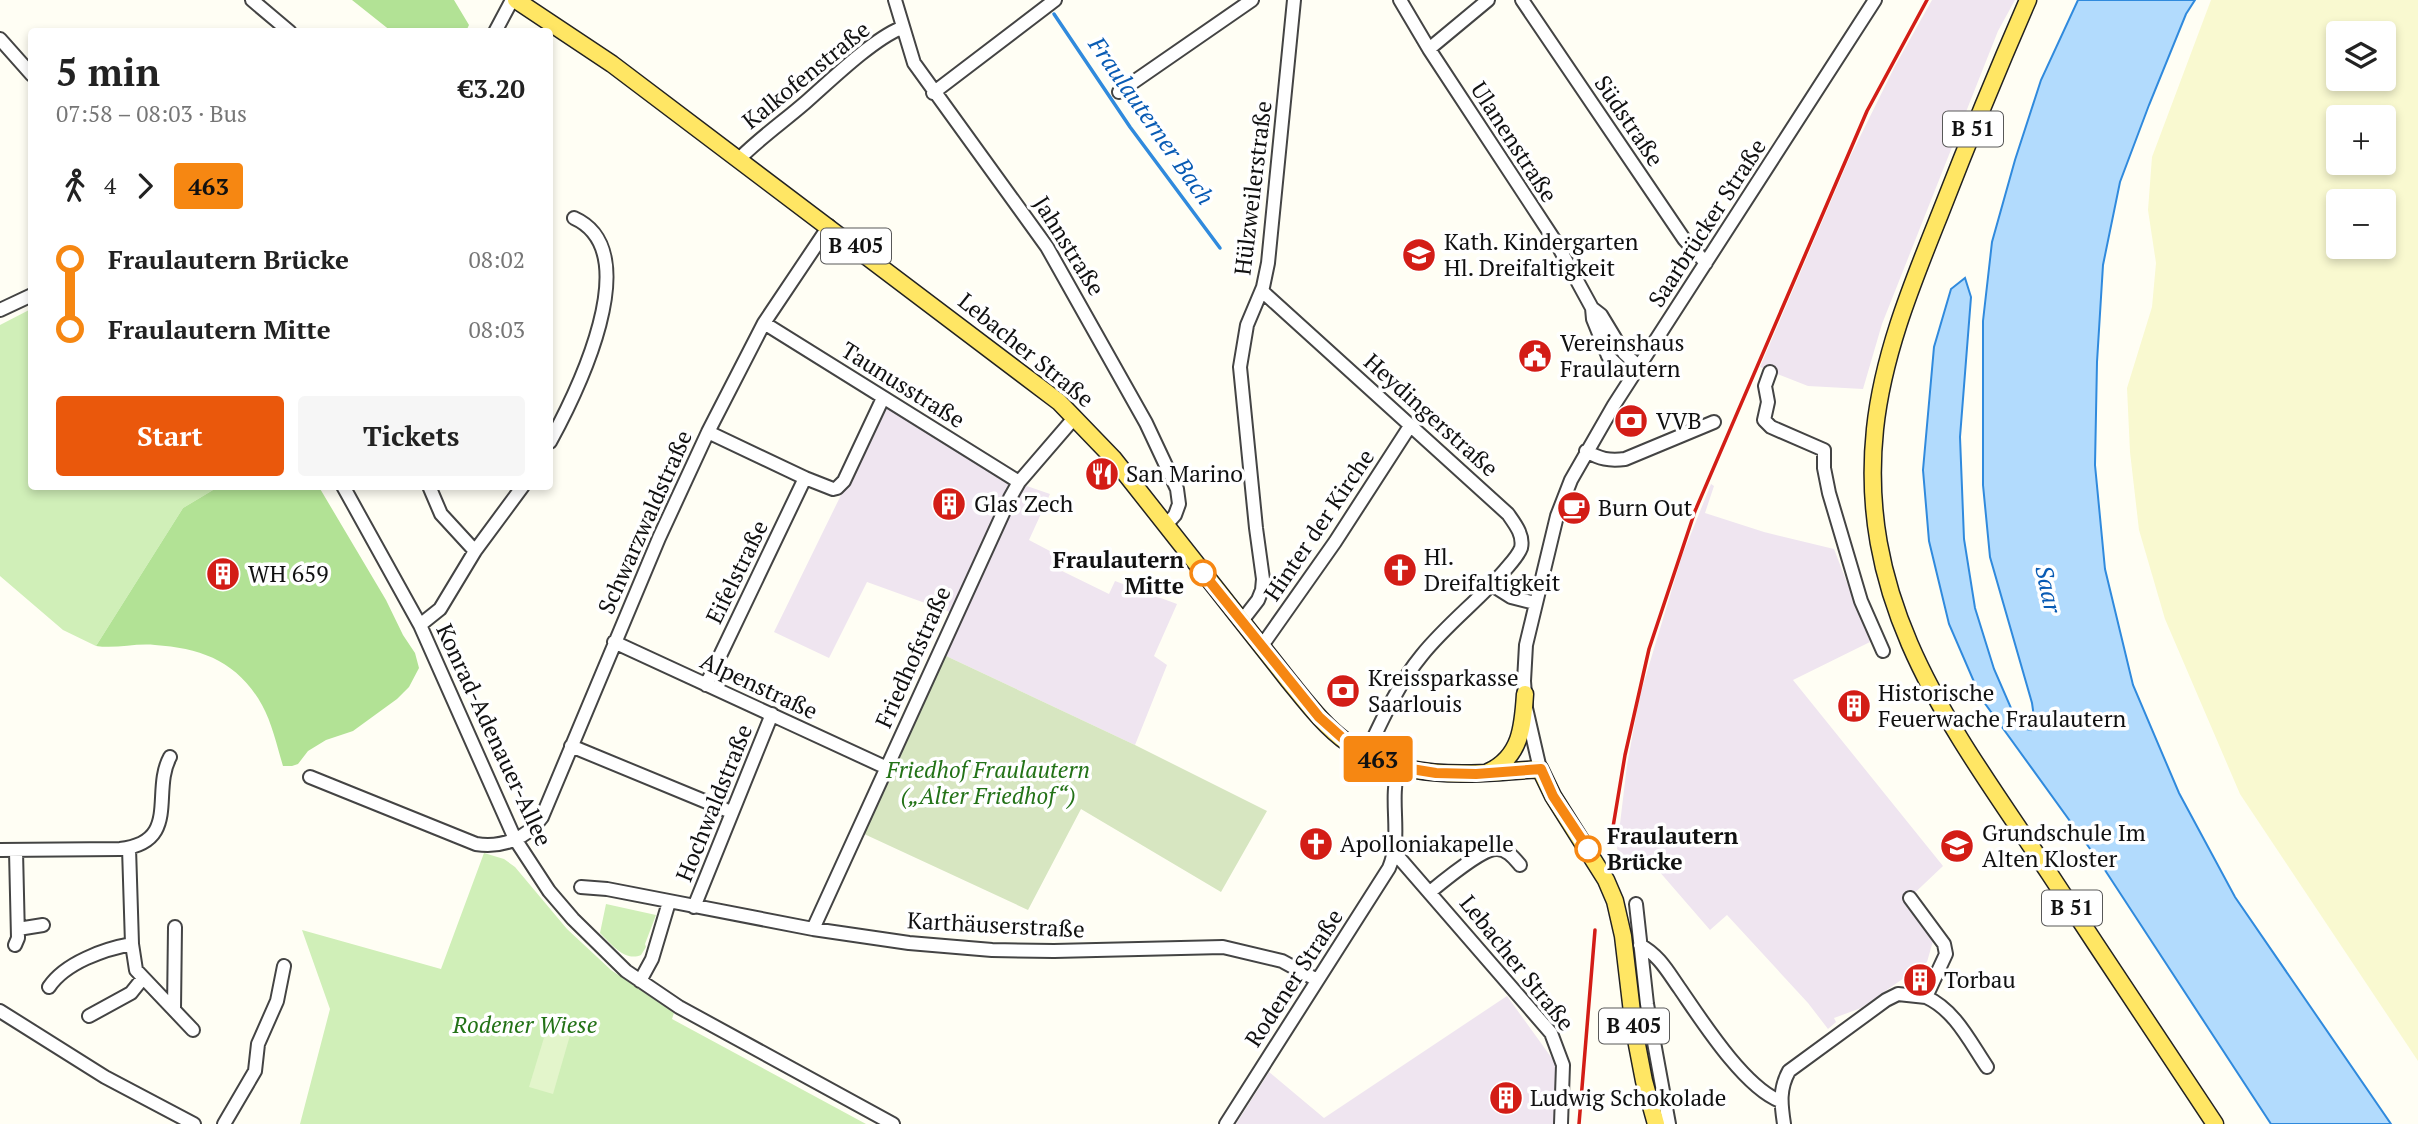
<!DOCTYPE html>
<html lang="en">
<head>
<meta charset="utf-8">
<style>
	body { margin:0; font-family:"PT Serif",serif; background:#f6f6f6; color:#222; height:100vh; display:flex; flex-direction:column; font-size:26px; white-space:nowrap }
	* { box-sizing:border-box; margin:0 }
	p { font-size:23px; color:#767676 }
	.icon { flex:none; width:38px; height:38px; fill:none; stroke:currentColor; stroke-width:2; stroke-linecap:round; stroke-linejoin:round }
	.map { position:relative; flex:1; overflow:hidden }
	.drawer { position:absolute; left:28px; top:28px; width:525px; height:462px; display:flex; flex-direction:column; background:#fff; border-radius:7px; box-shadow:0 4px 10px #0003 }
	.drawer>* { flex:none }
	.badge { padding:0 14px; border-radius:5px; font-size:24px; line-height:46px }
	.fabs { position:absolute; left:2326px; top:21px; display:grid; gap:14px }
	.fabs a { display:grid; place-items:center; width:70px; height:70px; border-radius:7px; background:#fff; box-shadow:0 4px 10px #0003; font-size:35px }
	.map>.badge { position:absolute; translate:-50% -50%; box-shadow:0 0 0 4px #fff }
	.legs { display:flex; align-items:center; gap:10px; height:77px; padding:0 28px; font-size:23px }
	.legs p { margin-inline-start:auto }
	.summary { display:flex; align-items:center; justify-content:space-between; height:119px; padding:0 28px }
	h1 { font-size:38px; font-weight:600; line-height:52px }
	.action { display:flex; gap:14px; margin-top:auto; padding:14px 28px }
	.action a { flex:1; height:80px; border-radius:7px; background:#ea580c; color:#fff; font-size:28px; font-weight:600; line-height:80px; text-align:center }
	.action a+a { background:#f6f6f6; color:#222 }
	ul { padding:0 28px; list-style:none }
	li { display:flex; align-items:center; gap:24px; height:70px; font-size:26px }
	li i { display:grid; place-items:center; width:10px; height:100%; margin:0 9px; background:currentColor }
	li i::after { content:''; width:18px; height:18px; margin:-9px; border:5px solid; border-radius:50%; background:#fff }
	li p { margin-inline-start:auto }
	li:first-child i { background:linear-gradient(#0000 50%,currentColor 0) }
	li:last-child i { background:linear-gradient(currentColor 50%,#0000 0) }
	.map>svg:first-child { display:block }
</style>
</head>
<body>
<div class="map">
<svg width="2418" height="1124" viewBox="0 0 2418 1124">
	<rect width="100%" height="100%" fill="#fffef4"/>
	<path fill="#efe5f0" d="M1932,0H2015L1998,31L1882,324L1863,389L1808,386L1760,367L1849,159L1895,66Z
		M885,405L1007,479L1050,494L1029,540L1065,559L1062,571L1109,594L1115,581L1177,604L1154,656L1167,665L1135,745L944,655L961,616L867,582L829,658L774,632Z
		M1711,484L1714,486L1705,513L1764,532L1834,549L1870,642L1793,680L1943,866L1904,903L1933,941L1927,962L1861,1008L1834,1018L1836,1022L1828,1029L1808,1003L1727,915L1710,930L1645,855H1624L1617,849L1627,765L1640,695L1682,556Z
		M1507,996L1569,1082L1566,1124H1236L1269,1072L1324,1118Z"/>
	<path fill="#f9f9d0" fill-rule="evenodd" d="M2211,0H2418V1061L2240,794L2165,619L2139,530L2130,452L2127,388L2152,307L2156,263L2148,210L2152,157ZM2338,33H2384V79H2338ZM2338,117H2384V163H2338ZM2338,201H2384V247H2338Z"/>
	<path fill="#d0efb8" d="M31,309L32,486L218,487L183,508L96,646L63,630L0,576V325Z
		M484,853L504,859L515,867L567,929L611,970L674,1013L672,1019L866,1124H300L330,1009L302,930L441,969Z
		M606,904L656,915L645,944L646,947L641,955C625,962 611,944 600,933Z"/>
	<path fill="#b2e295" d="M352,0H454L469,25L466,31H391Z
		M218,487H319L386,600L403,635L415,653L419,668L409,687L397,699L353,731L326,740L308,751L298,764L292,766H283C277,746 272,723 262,705C238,662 202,648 155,645C135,643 116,649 96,646L183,508Z"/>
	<path fill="#d7e6c1" d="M944,655L1135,745L1267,811L1221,892L1081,809L1028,910L862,833Z"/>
	<path fill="#e3f5cb" d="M550,1018L573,1025L553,1094L529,1087Z"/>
	<path fill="#b2dbfd" stroke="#308add" stroke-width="2" d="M2078,0H2195L2186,14L2149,105L2120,182L2103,265L2097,362L2095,465L2105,569L2133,685L2179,793L2235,897L2391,1124H2271L2101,864L1981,698L1949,624L1929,541L1923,470L1934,347L1951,289L1965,278L1971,297L1960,437L1964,539L1975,608L1994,669L2017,722L2023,728L2031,730L2035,724L2032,703L1990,557L1983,485V321L1992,242L2015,160L2041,80Z"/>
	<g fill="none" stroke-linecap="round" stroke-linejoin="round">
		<path stroke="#308add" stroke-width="3.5" d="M1054,14L1130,127L1220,248"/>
		<g stroke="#444" stroke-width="16">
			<path id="minor" d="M252,0L290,32
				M895,0L914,63L1047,247L1146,423L1177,489L1179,504L1175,515L1166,525
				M1400,0L1429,49L1557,244L1592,308L1601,315L1624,353L1639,367
				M1522,0L1684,239L1706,263
				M495,32L512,0
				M0,39L32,75
				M1429,49L1488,0
				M1119,92L1252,0
				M933,93L1055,0
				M739,159C761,137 783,122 806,102C831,80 872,40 901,28
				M1262,291L1508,514C1515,524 1524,535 1521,548C1518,556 1510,564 1505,570C1479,600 1447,624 1422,655C1398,684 1382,720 1366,754
				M1592,308L1593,319L1608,356L1631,378
				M0,310L32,295
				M764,323L1019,482
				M1770,372L1765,386L1768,402L1764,420L1771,427L1824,450V468L1829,493L1861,601L1883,651
				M708,432L805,478L833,489L837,488L844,481L883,398
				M550,442C576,394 648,251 574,218
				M1586,451C1600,459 1609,461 1625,459L1714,422
				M343,486L420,625L515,839L549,891L573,919L626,971L679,1007L893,1124
				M429,486L441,514L475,551
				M1492,585L1511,597L1535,603
				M1241,622L1258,600L1262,590L1263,579L1256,528L1240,367L1247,325L1263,287L1268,263L1294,0
				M420,625L440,609L475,551L523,486
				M614,642L887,768
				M1261,647L1335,542L1410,426
				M706,685L805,478
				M571,746L731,812
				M1540,769L1526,708L1524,681L1526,645L1557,516L1571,480L1614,405L1875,0
				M310,777L476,844C501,848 527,839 542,817L659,538L708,432L764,323L829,226
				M129,848L132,944L136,970L193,1030
				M0,850L120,849C181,842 151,792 170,757
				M1395,853L1551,1033L1563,1065L1561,1124
				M581,887L607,889L813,929L909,943L992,950L1054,951L1223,947L1282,961L1317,980
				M1430,892C1442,882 1483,848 1497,849C1507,849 1514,858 1520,865
				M1636,904L1647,1004L1669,1124
				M694,907L772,714
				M18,929L43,925
				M813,929L1010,498L1019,482L1075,417
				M15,945L18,938L16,851
				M1640,945C1659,955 1668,972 1680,989C1702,1021 1744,1087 1780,1101
				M640,981L652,959L669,902
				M49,987C65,963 104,949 132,944
				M1926,997C1955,1010 1970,1042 1987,1067
				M174,1009L175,927
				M0,1011L105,1077L194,1124
				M89,1016L131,993L143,978
				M224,1124L255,1071L258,1044L277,1001L284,966
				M1226,1124L1389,868C1403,835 1388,801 1399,767
				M1784,1124C1781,1104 1779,1089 1789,1071L1886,1000L1898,994L1926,997L1946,954L1944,944L1910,898"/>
		</g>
		<g stroke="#222" stroke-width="19">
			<path id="major" d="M516,0L612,64L1059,402L1113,458L1289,681C1307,703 1325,727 1348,743C1405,783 1475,774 1540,769L1553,796L1606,880L1615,901L1623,936L1634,1029L1644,1081L1656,1124
				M2028,0C1997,71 1968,142 1940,214C1912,284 1883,354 1875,429C1856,610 1956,733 2049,873C2104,957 2160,1041 2215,1124
				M1488,772C1521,757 1523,726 1525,694"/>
		</g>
		<use href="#minor" stroke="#fff" stroke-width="12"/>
		<use href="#major" stroke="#ffe664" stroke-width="16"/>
		<path stroke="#d31d16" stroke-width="3.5" d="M1613,827L1625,755L1649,649L1695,511L1867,111L1927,0
			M1579,1124L1595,930"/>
	</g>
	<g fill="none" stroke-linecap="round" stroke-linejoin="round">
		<g stroke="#fff" stroke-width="16">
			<path id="line-1" d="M1203,573L1319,717L1348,743L1366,754L1399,767L1436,773L1476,774L1541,769L1553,796L1588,849"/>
		</g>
		<use href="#line-1" stroke="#f68712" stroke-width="10"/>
	</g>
	<defs>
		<g id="school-disc" transform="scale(1.75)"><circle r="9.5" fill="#d31d16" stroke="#fff"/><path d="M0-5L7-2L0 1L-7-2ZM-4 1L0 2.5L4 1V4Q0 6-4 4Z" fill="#fff"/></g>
		<g id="civic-disc" transform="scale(1.75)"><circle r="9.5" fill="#d31d16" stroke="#fff"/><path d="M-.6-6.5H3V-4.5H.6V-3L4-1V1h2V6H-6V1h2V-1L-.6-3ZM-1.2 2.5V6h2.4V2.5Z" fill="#fff"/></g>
		<g id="bank-disc" transform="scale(1.75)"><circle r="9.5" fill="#d31d16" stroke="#fff"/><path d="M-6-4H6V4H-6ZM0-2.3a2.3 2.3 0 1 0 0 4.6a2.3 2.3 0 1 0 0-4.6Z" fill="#fff"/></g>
		<g id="restaurant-disc" transform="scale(1.75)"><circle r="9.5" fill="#d31d16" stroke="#fff"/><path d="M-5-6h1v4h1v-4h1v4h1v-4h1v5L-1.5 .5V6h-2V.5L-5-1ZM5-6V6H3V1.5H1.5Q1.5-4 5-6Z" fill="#fff"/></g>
		<g id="building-disc" transform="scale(1.75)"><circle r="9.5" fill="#d31d16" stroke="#fff"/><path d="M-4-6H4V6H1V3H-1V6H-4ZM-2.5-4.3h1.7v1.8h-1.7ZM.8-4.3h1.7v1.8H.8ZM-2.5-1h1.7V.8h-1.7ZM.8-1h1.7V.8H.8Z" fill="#fff"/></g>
		<g id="cafe-disc" transform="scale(1.75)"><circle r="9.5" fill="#d31d16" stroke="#fff"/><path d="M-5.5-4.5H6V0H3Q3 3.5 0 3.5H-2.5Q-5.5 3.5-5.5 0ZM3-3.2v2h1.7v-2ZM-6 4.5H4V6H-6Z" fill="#fff"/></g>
		<g id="church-disc" transform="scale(1.75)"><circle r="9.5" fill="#d31d16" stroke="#fff"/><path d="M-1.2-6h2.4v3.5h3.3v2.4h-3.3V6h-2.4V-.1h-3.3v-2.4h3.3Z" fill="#fff"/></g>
	</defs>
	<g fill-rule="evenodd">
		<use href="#school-disc" x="1419" y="255"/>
		<use href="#civic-disc" x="1535" y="356"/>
		<use href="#bank-disc" x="1631" y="421"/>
		<use href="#restaurant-disc" x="1102" y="474"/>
		<use href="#building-disc" x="949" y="504"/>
		<use href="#cafe-disc" x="1574" y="508"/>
		<use href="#church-disc" x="1400" y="570"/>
		<use href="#building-disc" x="223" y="574"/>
		<use href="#bank-disc" x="1343" y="691"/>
		<use href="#building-disc" x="1854" y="706"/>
		<use href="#church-disc" x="1316" y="844"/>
		<use href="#school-disc" x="1957" y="846"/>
		<use href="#building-disc" x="1920" y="980"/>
		<use href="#building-disc" x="1506" y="1098"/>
	</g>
	<g fill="#fff" stroke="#f68712" stroke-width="3.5">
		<circle cx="1203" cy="573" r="12"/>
		<circle cx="1588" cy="849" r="12"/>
	</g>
	<g text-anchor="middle" stroke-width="7" stroke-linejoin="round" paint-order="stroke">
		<g fill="#fff" stroke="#585858" stroke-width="2">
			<rect x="1943" y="111.5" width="60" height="35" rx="5"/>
			<rect x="821" y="228.5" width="70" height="35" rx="5"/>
			<rect x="2042" y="890.5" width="60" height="35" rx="5"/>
			<rect x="1599" y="1008.5" width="70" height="35" rx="5"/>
		</g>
		<g font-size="21" font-weight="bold" fill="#111">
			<text x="1973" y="136">B 51</text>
			<text x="856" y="253">B 405</text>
			<text x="2072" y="915">B 51</text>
			<text x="1634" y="1033">B 405</text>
		</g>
		<g font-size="23" fill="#111" stroke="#fff">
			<text transform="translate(806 75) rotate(-39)" y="8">Kalkofenstraße</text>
			<text transform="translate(1629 121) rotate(56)" y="8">Südstraße</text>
			<text transform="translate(1514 142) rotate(57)" y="8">Ulanenstraße</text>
			<text transform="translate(1253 188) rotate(-83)" y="8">Hülzweilerstraße</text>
			<text transform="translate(1707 223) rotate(-57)" y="8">Saarbrücker Straße</text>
			<text transform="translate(1069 246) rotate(58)" y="8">Jahnstraße</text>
			<text transform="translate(1026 350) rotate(39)" y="8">Lebacher Straße</text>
			<text transform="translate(903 385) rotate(32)" y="8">Taunusstraße</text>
			<text transform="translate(1431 415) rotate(42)" y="8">Heydingerstraße</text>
			<text transform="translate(645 522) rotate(-66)" y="8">Schwarzwaldstraße</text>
			<text transform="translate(1319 525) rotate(-56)" y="8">Hinter der Kirche</text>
			<text transform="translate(737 572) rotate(-64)" y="8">Eifelstraße</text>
			<text transform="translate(913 657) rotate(-66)" y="8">Friedhofstraße</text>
			<text transform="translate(759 686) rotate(25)" y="8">Alpenstraße</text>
			<text transform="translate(494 735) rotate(65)" y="8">Konrad-Adenauer-Allee</text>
			<text transform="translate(714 803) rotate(-68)" y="8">Hochwaldstraße</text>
			<text transform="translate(996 925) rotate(3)" y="8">Karthäuserstraße</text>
			<text transform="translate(1517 963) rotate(51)" y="8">Lebacher Straße</text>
			<text transform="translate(1294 978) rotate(-57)" y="8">Rodener Straße</text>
		</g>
		<g font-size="23" fill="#111" stroke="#fff" text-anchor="start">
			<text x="1444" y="250">Kath. Kindergarten<tspan x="1444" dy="26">Hl. Dreifaltigkeit</tspan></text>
			<text x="1560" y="351">Vereinshaus<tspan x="1560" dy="26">Fraulautern</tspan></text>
			<text x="1656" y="429">VVB</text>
			<text x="1126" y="482">San Marino</text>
			<text x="974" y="512">Glas Zech</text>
			<text x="1598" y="516">Burn Out</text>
			<text x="1424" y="565">Hl.<tspan x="1424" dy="26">Dreifaltigkeit</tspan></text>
			<text x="248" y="582">WH 659</text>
			<text x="1368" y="686">Kreissparkasse<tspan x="1368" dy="26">Saarlouis</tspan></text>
			<text x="1878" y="701">Historische<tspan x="1878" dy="26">Feuerwache Fraulautern</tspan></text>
			<text x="1982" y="841">Grundschule Im<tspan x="1982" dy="26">Alten Kloster</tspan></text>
			<text x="1340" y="852">Apolloniakapelle</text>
			<text x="1944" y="988">Torbau</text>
			<text x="1530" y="1106">Ludwig Schokolade</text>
		</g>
		<g font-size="23" font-weight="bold" fill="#111" stroke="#fff" text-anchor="end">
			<text x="1184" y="568">Fraulautern<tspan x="1184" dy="26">Mitte</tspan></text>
			<text x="1607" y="844" text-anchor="start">Fraulautern<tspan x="1607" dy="26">Brücke</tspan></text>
		</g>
		<g font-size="23" font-style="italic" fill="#237217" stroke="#fff">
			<text x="988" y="778">Friedhof Fraulautern<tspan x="988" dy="26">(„Alter Friedhof“)</tspan></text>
			<text x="525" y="1033">Rodener Wiese</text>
		</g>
		<g font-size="24" font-style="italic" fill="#095bb4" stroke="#fff">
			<text transform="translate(1151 121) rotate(55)" y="8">Fraulauterner Bach</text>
			<text transform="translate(2048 589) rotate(78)" y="8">Saar</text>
		</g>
	</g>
</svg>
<div class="fabs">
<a><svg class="icon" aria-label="layers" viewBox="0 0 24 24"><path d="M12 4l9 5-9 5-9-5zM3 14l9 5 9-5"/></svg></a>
<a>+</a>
<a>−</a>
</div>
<b class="badge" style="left:1378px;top:759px;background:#f68712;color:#111">463</b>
<section class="drawer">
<div class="summary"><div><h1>5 min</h1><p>07:58 – 08:03 · Bus</p></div><b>€3.20</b></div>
<div class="legs"><svg class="icon" aria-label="walk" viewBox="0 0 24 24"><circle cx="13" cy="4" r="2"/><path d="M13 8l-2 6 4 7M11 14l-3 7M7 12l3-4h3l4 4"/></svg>4<svg class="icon" aria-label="forward" viewBox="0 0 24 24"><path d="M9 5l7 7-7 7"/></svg><b class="badge" style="background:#f68712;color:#111">463</b></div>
<ul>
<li><i style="color:#f68712"></i><b>Fraulautern Brücke</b><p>08:02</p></li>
<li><i style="color:#f68712"></i><b>Fraulautern Mitte</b><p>08:03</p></li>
</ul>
<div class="action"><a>Start</a><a>Tickets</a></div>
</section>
</div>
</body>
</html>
